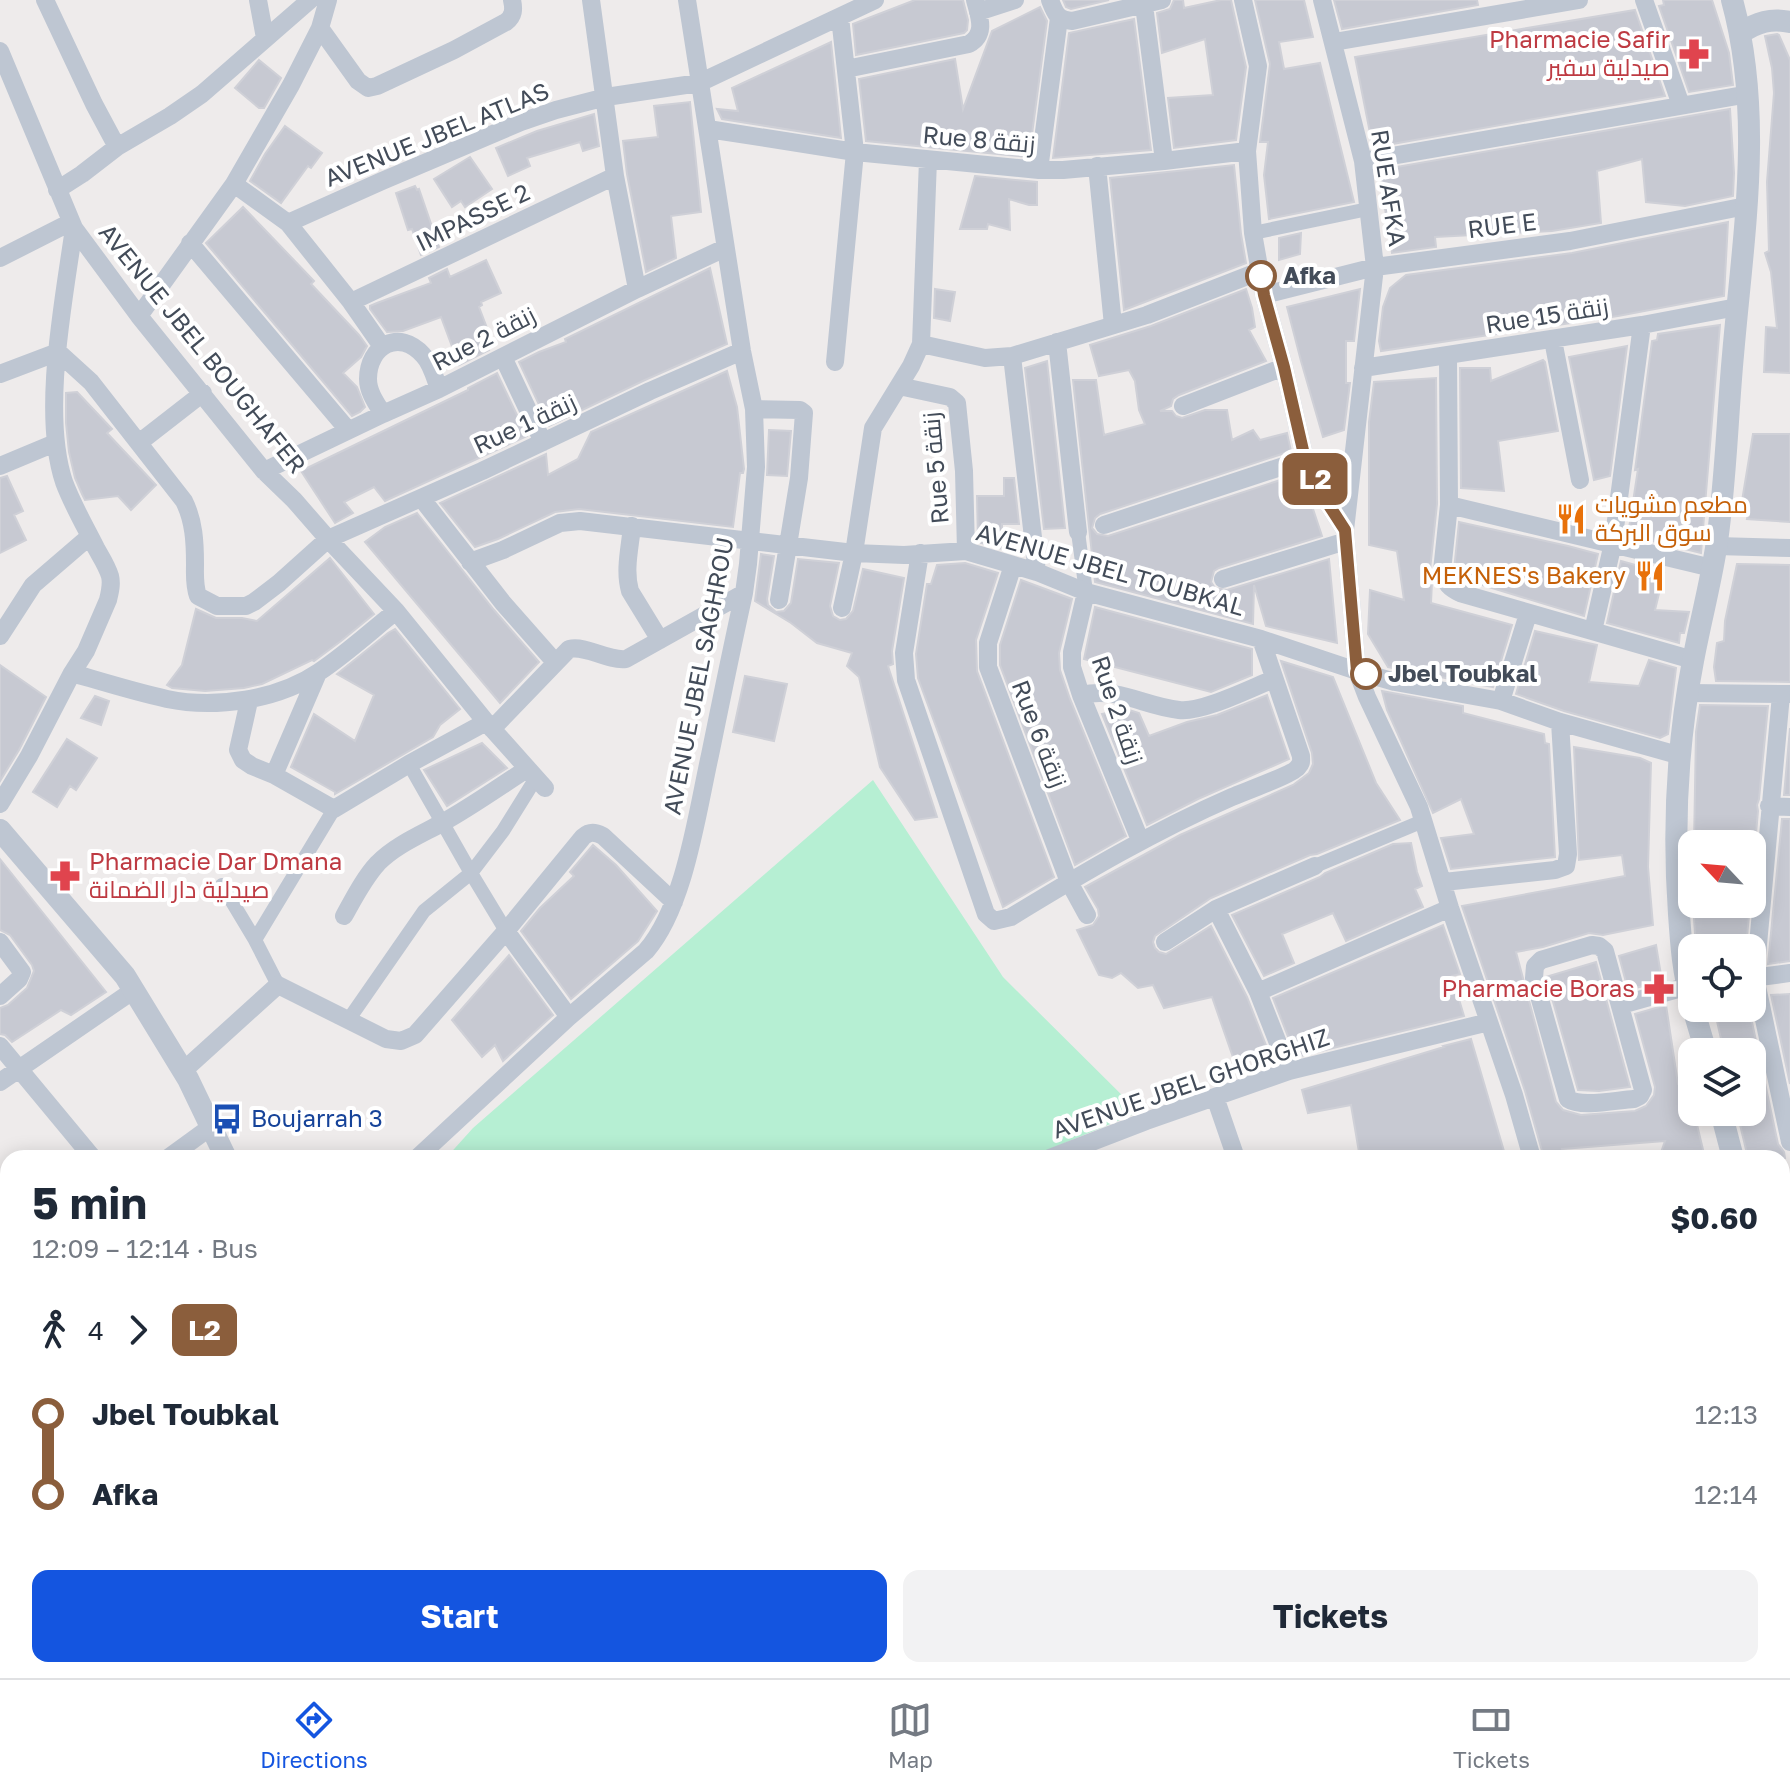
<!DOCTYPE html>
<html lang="en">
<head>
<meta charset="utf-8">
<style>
	body { margin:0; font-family:"Golos Text",Cairo,sans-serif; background:#f2f2f3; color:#1f2937; height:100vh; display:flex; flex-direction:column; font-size:30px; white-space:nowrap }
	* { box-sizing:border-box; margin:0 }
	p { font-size:26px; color:#747a83 }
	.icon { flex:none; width:44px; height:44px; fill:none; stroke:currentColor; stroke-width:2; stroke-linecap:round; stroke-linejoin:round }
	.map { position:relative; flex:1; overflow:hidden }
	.drawer { position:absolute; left:0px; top:1150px; width:1790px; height:528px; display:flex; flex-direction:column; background:#fff; border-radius:24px 24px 0 0; box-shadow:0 4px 20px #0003 }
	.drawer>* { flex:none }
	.badge { padding:0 16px; border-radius:12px; font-size:28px; line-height:52px }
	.needle { width:52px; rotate:296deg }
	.fabs { position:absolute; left:1678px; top:830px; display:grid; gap:16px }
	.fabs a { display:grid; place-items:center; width:88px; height:88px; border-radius:16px; background:#fff; box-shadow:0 4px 20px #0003; font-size:40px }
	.map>.badge { position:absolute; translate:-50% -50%; box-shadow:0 0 0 4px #fff }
	.legs { display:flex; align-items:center; gap:12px; height:88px; padding:0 32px; font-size:26px }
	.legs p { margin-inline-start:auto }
	.overview { display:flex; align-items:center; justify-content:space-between; height:136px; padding:0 32px }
	h1 { font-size:44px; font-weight:700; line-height:60px }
	.action { display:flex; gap:16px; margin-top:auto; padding:16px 32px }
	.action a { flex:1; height:92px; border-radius:16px; background:#1455e0; color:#fff; font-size:32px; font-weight:700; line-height:92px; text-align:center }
	.action a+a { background:#f2f2f3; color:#1f2937 }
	ul { padding:0 32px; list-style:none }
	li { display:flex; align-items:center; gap:28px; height:80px; font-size:30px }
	li i { display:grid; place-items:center; width:12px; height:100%; margin:0 10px; background:currentColor }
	li i::after { content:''; width:20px; height:20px; margin:-10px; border:6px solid; border-radius:50%; background:#fff }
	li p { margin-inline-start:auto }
	li:first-child i { background:linear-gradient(#0000 50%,currentColor 0) }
	li:last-child i { background:linear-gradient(currentColor 50%,#0000 0) }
	.tab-bar { display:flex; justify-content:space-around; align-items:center; height:112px; border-top:2px solid #e0e1e3; background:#fff; font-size:22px; color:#747a83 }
	.tab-bar a { display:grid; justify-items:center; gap:4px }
	.tab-bar .on { color:#1455e0 }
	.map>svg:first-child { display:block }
</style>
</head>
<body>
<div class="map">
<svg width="1790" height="1678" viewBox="0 0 1790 1678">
	<rect width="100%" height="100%" fill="#eeebeb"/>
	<path fill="#b6efd3" d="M873,780L1003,977L1139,1112L1029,1158H446L473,1128Z"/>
	<path fill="#c7c9d2" stroke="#cfd0d7" stroke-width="2" d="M915,0H963L968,20L967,30L964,33L856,55L853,24Z
		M1063,0H1109L1071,9L1066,7Z
		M1174,0H1183L1184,8L1221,0H1231L1246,67L1236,140L1174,148L1168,98L1213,95L1205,39L1162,53L1157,13L1170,9Z
		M1255,0H1304L1313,37L1279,42L1284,69L1320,63L1354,202L1269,219L1264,175L1268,142H1260L1270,64Z
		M1334,0H1477L1478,5L1342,29Z
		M1663,0H1712L1729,53L1733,85L1689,92L1659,6L1664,5Z
		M1040,7L1047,21L1029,157L866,141L859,79L955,59L963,109L992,31Z
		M1635,10L1665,96L1375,147L1374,143H1372L1355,57Z
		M1134,19L1151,150L1053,158L1069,33Z
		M1777,34L1779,35L1790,60V373L1764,372L1766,327L1777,328L1771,272L1765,253L1769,251L1767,182L1774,93L1772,68L1765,36Z
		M831,42L841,138L722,119L717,109L738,111L732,88Z
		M259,60L281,78L264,108H259L235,88Z
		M690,102L701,212L671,216L676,258L646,272L627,174L623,141L658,137L654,106Z
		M1730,109L1734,173L1733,196L1685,206L1646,202L1642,159L1597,171L1601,223L1552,231L1435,237L1436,247L1392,253L1379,170Z
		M594,114L599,146L583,151L580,142L527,158L530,166L508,176L496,148L537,131Z
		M285,126L322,153L311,168L308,166L281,203L250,181L265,154Z
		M470,157L492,189L465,207L461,201L452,207L434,179Z
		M1234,165L1241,234L1246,263L1124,310L1110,178Z
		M975,176L1037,182V205H1029L1009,199L1010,230L988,224L987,229H960Z
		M415,186L417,190L419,189L439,247L421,255L412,229L408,230L396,193Z
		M243,207L314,281L311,284L359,335L367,346L361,357L343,373L357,387L365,407L360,412L352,416L206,243Z
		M1728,222L1724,296L1618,316L1381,351L1379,341L1383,307L1390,288L1406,275L1572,253Z
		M1301,233L1300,254L1279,260V238Z
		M486,260L501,293L481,302L482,305L479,307L490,336L484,338L489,350L459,365L441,317L403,331L387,332L370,309V306L377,303L431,283L429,278L447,269L450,277Z
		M710,268L727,344L645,380L549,426L519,362L539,352L566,342L565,339Z
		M935,289L955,292L950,321L934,318Z
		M1246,289L1252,308L1255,327L1249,330L1266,361L1179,395L1173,399L1171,406L1160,411H1172L1176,416L1182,418L1205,410H1227L1232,440L1253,430L1260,440L1287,433L1291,451L1100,514L1095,518L1092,528L1097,534L1108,536L1299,474L1307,491L1322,536L1219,568L1214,571L1211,582L1215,588L1227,590L1329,559L1337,643L1266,626L1254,585L1253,624L1095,582L1073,380H1096L1104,435L1145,424L1139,410L1135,381L1129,370L1099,376L1090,345L1151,326Z
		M1360,289L1354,341H1346V383H1350L1344,430L1323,437L1301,361L1287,307Z
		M1720,325L1701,553L1628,535L1638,469L1635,470L1652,341L1657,340L1658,334Z
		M1627,346L1610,476L1594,480L1569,357Z
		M1543,360L1545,362L1558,431L1498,441L1504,491L1461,488L1460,368H1490L1491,381Z
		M1047,361L1065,528L1044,529L1025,368Z
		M727,371L737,407L744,469L743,473H740L733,527L579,509L555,512L498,539L475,547L440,503L546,454L548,475L578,459L591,432Z
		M497,373L527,436L385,501L374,487L344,502L353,513L335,523L301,471L468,390V388Z
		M1436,378L1437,504L1430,570L1432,581L1431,603L1512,625L1493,687L1388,667L1368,634L1370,590L1404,600L1397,551L1369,545V422L1374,382Z
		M77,392L112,429L107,433L156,485L131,510L118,496L85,500L82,494L75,478L69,452L66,423V393Z
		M769,430L791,431L787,476L767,475Z
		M1753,434H1790V522L1747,519L1749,510L1741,507Z
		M7,476L23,511L14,515L26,540L0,553V478Z
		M1004,478H1014L1019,524H1002V549L978,542L977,496H1004Z
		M417,513L494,610L539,662L500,703L365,542L385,527Z
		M1459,522L1568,546L1598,554L1584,616L1459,578L1454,570Z
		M761,554L774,556L767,599L768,605L776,612L784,611L791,603L798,559L839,563L830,606L833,616L840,620L846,619L853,611L863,569L904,578L892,651L893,664L888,666L937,817L915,820L880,767L859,677L847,666L852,653L817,643L791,623L755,601Z
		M330,558L374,614L341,641L314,661L312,660L262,684L244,688L205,691L172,688L167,685L182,665L196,609L216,618H242L257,621Z
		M1621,561L1664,573L1655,610L1689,612L1684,633H1680L1679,643L1607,623Z
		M965,563L998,573L976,640L977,671L1054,877L1003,907L918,678L916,654L927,584H931L937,565Z
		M1737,564L1790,565V682L1716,681L1714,667L1717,643L1724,641L1725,621Z
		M1021,580L1072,599L1059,653L1060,670L1070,699L1126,836L1075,865L1000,665V645Z
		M1095,607L1252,649V675L1211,692L1084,659Z
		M395,629L460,709L440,725L433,737L335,794V792L291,767L314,714L355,741L374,695L337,674L388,633Z
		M1535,631L1597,645L1589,682L1639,686L1649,660L1676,668L1668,734L1660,738L1564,711L1516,694Z
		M1281,661L1333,677L1376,783L1400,820L1317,854L1310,855L1211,898L1155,936L1153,942L1155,948L1159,952L1166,954L1211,926L1247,997L1269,1053L1234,1060L1212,997L1164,1008L1153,985L1138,988L1121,973L1112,978L1099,975L1077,930L1093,925L1099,916L1098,909L1085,887L1180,835L1293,785L1309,773L1313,764L1312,753Z
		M0,665L46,697L19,750L0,781Z
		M745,676L787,684L774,741L733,732Z
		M1382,691L1463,706V713L1544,734L1545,743L1549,744L1555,857L1451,869L1441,838L1474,834L1461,799L1433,813L1387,710Z
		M1267,695L1289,759L1198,799L1147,825L1102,714L1126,709L1139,713L1149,736L1187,722L1217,715Z
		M95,696L109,701L101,725L81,718Z
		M1700,705L1768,706L1759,799L1757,805L1758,811L1752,879V844H1694L1696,732Z
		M1790,728V795H1784Z
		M67,739L97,758L76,790L70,786L57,807L33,792Z
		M482,743L507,768L447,806L424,770Z
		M1574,747L1640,758L1651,763L1648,867L1653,925L1603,935L1589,933L1543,947L1516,952L1556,1102L1563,1110L1581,1115L1635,1111L1646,1106L1654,1095L1655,1087L1635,1014L1666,1005L1678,1084L1688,1083L1692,1101V1112H1694L1705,1158H1659L1665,1141L1562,1149L1564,1158H1544L1525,1091L1462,906L1625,876L1622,855L1579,860Z
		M1782,819H1790V961L1768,964Z
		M1411,843L1417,872L1422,886L1415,889L1423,907L1346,941L1333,913L1282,934L1294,963L1264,976L1232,915L1320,877L1325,873L1393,844Z
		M593,845L616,865L657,911L638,941L571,999L521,931L540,908L574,876L570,872Z
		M0,859L106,992L71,1015L61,1010L12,1042L5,1035L0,1034V1008L8,1005L27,988L34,971L32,965L10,935L0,930Z
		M1693,904H1750L1746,948H1696Z
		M1443,925L1460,974L1452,976L1464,1016L1296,1057L1273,998Z
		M1656,945L1662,981L1628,990L1619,956Z
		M509,955L553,1015L503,1061L495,1045L482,1057L452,1020Z
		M1596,962L1630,1087L1599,1091L1578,1090L1546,977Z
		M1790,994V1084L1771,995Z
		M1714,1008H1749L1778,1144L1784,1152L1785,1158H1748L1737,1112H1752V1052H1724Z
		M1471,1039L1506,1158H1360L1351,1105L1308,1113L1302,1090L1444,1047L1443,1046Z"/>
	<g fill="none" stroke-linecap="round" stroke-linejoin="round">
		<path stroke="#bec6d2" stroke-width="14" d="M1253,233L1368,209
			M1078,532L1086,592
			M409,764L471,873L506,931
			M1315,866L1423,821
			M222,885L255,940L278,985
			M255,940L334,809
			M349,1019L424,911L471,873L503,831L536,778"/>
		<path stroke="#bec6d2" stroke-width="18" d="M45,0L94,104L117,147
			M258,0L265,38
			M591,0L615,176L637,289
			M1050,0C1055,13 1057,20 1072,21L1162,0
			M1243,0L1258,66L1247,151L1253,233L1264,295L1284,367L1305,459L1323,496L1345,530L1357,671L1367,697L1419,807L1450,908L1514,1095L1532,1158
			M1322,0L1363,161L1375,267L1345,530
			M1644,0L1681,105
			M1144,5L1164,161
			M978,12L1015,0
			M320,28L358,81L368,88L377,86L454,50L506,22C514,16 514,9 512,0
			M1334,42L1579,0
			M0,51L74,228L139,316L264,471L294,500L328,539L396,611L486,722L545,788
			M846,69L969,44C987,34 979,16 975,0
			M708,129L855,152L1039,170H1063L1164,161L1247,151
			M1363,161L1749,94
			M1097,166L1113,325
			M1039,170L1059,18
			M234,184L288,223L351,302L381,345
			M57,190L82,174L117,147L170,116L202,94L310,0
			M288,223L382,181L521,122L556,110L606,97L699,83L875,0
			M190,243L348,430
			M0,258L71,222
			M1264,295L1375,267L1570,241L1746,206
			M351,302L615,176
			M139,316L234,184L291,85L320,28L328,0
			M1553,340L1580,480
			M1057,342L1078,532
			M921,344L985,358L1012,356L1147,315L1260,271
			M1012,356L1037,572
			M1448,356L1449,505L1442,571C1445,584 1450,588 1460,593L1693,660
			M503,357L543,442
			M835,362L855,152L840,17
			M1363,368L1642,325L1737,307
			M0,374L58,352L91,382L184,501C194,521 195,542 195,564C195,575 194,585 198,596L217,606H246L254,602L279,583L328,539L482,471L650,391L742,351
			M899,386L950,397L957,403L964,471L966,551
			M1183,406L1284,367
			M754,409L800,410L804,413L799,478L779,600
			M383,414C376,403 368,392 368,379C368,346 399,328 423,355C431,363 435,378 439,389
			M140,442L203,393
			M0,466L55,443
			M264,471L383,414L439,389L637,289L725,248
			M422,499L503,603L555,662
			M1449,505L1712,568
			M1104,525L1305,459
			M632,526C630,548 624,570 630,591L660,640
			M1716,546L1790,548
			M920,553L904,653L906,680L986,914L994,921L1011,917C1083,873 1154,831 1232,797C1243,792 1294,774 1298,767C1302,763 1301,761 1301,756L1261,639
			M470,562L503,550L560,523L580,521L854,553L904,555L966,551L1037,572L1086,592L1261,639L1357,671L1395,682L1501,701L1560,722L1681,756
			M1013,565L988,643V667L1069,882L1087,915
			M1223,579L1346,541
			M1086,592L1072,652V667L1081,695L1140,840
			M842,608L854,553L873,428L911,366L921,344L928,160
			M1593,631L1613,543L1642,325
			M0,636L33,585L90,536
			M72,673C103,682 135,692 167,699C215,709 278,700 319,672C346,654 371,631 396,611
			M1688,693L1790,694
			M1081,695C1119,687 1144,706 1179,710C1202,713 1251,688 1274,679
			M1781,695L1755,977L1790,1142
			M249,701L238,750L243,760L252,766L274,775L334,809L409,764L486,722
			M1501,701L1528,614
			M492,729L569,649C587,645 606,661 626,659L744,593
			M274,775L318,673
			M0,804L29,756L72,673L86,651L108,600C110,592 112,584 110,576C107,566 101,557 96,548C85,526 73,506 64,482C41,413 64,300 74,228
			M1769,806L1790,807
			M1444,882L1555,870L1566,866L1568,854L1560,722
			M1216,909L1258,992L1289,1071
			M344,916C354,898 364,878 378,863C396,845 420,835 442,823C471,807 499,787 527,769
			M0,942L22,972L19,979L0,996
			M1165,942L1216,909L1315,866
			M1592,945L1599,946L1605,951L1643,1090L1640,1096L1634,1099C1617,1100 1581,1108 1568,1099L1534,978L1535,966L1541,960Z
			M1752,978L1790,973
			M1258,992L1450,908
			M1621,1005L1692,985
			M569,1017L506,931L583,837C590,831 595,832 603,836L674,902
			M0,1046L93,1158
			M183,1071L278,985L386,1039L401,1041L415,1035L506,931
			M0,1082L134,990
			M1215,1097L1236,1158
			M168,1158L212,1126
			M417,1158L569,1017L646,951C685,906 697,813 710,755C721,701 732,647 744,593L748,564L756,467L754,409L742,351L687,0
			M1050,1158L1146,1121L1289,1071L1489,1022
			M0,1193L8,1206
			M0,1225L8,1220
			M1782,1286H1790
			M0,1352L8,1364
			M1782,1378L1790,1380
			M0,1460L8,1455
			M1782,1497H1790
			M1782,1636L1790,1634
			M245,1670L251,1678
			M309,1670L315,1678
			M811,1670L813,1678
			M1004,1670L1008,1678
			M1332,1670L1335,1678
			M1422,1670L1425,1678
			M1529,1670L1532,1678
			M1702,1670L1704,1678
			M0,1676L8,1666
			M539,1678L550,1670
			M760,1678L782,1670
			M925,1678L937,1670
			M1106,1678L1119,1670
			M1274,1678L1293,1670
			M1625,1678L1657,1670"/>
		<path stroke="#bec6d2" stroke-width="22" d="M1741,33C1757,22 1771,18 1790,22
			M0,830L125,976L188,1079L226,1158
			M1692,1003C1683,974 1681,944 1679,914C1673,830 1677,744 1693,661C1700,623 1710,586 1716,548C1726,484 1727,419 1733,355C1743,237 1764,116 1732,0
			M1693,1008L1706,1052
			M1721,1112L1733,1158
			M1782,1601L1790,1617
			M674,1670L679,1678"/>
	</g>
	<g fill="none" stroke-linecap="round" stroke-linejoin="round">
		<g stroke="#fff" stroke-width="18">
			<path id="line-1" d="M1261,276L1264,295L1284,367L1305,459L1323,496L1345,530L1357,671L1366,674"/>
		</g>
		<use href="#line-1" stroke="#8b5e3c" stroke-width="12"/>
	</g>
	<defs>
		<g id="pharmacy-bare" transform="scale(2.4)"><path d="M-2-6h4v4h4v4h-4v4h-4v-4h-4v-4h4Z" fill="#e0444e" stroke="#fff" stroke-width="2.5" paint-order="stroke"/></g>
		<g id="restaurant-bare" transform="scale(2.4)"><path d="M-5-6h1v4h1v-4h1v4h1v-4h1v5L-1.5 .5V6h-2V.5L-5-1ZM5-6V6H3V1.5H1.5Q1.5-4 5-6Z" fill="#e8710a" stroke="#fff" stroke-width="2.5" paint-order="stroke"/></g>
		<g id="bus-bare" transform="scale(2.4)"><path d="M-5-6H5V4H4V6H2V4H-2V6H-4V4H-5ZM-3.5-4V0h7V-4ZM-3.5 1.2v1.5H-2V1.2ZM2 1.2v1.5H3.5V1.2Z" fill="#1a4fb4" stroke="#fff" stroke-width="2.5" paint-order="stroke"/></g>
	</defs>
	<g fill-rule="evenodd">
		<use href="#pharmacy-bare" x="1694" y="54"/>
		<use href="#restaurant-bare" x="1571" y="519"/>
		<use href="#restaurant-bare" x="1650" y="576"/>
		<use href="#pharmacy-bare" x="65" y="876"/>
		<use href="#pharmacy-bare" x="1659" y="989"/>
		<use href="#bus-bare" x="227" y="1119"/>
	</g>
	<g fill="#fff" stroke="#8b5e3c" stroke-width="4">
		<circle cx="1261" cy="276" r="14"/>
		<circle cx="1366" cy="674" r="14"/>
	</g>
	<g text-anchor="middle" stroke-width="8" stroke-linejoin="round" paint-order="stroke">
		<g font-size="24" fill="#be3a42" stroke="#fff" text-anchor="end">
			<text x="1670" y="48">Pharmacie Safir<tspan x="1670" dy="28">صيدلية سفير</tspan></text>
			<text x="89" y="870" text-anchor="start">Pharmacie Dar Dmana<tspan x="89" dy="28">صيدلية دار الضمانة</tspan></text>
			<text x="1635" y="997">Pharmacie Boras</text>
		</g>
		<g font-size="24" fill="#434c59" stroke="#fff">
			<text transform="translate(437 135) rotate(-22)" y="8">AVENUE JBEL ATLAS</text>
			<text transform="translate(979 140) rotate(5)" y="8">Rue 8 زنقة</text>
			<text transform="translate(1388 188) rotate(81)" y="8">RUE AFKA</text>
			<text transform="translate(473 218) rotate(-26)" y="8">IMPASSE 2</text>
			<text transform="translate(1502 226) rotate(-7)" y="8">RUE E</text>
			<text transform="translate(1547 316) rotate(-9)" y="8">Rue 15 زنقة</text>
			<text transform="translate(484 339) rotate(-27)" y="8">Rue 2 زنقة</text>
			<text transform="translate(202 349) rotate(51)" y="8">AVENUE JBEL BOUGHAFER</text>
			<text transform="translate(525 424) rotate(-25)" y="8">Rue 1 زنقة</text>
			<text transform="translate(936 468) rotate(-95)" y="8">Rue 5 زنقة</text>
			<text transform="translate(1110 570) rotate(16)" y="8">AVENUE JBEL TOUBKAL</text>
			<text transform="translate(699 676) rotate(-79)" y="8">AVENUE JBEL SAGHROU</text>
			<text transform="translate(1117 710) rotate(71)" y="8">Rue 2 زنقة</text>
			<text transform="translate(1039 734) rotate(69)" y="8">Rue 6 زنقة</text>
			<text transform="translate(1191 1084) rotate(-19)" y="8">AVENUE JBEL GHORGHIZ</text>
		</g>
		<g font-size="24" font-weight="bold" fill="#434c59" stroke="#fff" text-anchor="start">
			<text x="1283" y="284">Afka</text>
			<text x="1388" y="682">Jbel Toubkal</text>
		</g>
		<g font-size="24" fill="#c56008" stroke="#fff" text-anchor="start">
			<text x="1595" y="513">مطعم مشويات<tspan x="1595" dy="28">سوق البركة</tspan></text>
			<text x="1626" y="584" text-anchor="end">MEKNES's Bakery</text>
		</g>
		<g font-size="24" fill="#164399" stroke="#fff" text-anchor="start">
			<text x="251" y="1127">Boujarrah 3</text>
		</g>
	</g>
</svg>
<div class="fabs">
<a><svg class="needle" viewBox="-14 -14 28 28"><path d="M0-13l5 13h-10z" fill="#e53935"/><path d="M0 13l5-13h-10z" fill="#747a83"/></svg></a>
<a><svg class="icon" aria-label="locate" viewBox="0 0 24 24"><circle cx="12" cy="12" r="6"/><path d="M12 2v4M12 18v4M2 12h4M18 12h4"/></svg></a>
<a><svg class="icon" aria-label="layers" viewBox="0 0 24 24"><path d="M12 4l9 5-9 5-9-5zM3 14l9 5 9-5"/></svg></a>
</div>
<b class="badge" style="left:1315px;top:479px;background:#8b5e3c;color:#fff">L2</b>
<section class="drawer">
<div class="overview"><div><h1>5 min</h1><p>12:09 – 12:14 · Bus</p></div><b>$0.60</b></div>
<div class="legs"><svg class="icon" aria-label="walk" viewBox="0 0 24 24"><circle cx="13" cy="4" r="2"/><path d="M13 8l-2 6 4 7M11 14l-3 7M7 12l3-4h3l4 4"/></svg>4<svg class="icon" aria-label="forward" viewBox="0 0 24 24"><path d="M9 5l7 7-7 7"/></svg><b class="badge" style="background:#8b5e3c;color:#fff">L2</b></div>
<ul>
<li><i style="color:#8b5e3c"></i><b>Jbel Toubkal</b><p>12:13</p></li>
<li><i style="color:#8b5e3c"></i><b>Afka</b><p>12:14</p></li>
</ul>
<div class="action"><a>Start</a><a>Tickets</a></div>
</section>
</div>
<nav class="tab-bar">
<a class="on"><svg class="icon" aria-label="directions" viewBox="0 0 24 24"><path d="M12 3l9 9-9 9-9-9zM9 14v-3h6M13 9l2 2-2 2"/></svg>Directions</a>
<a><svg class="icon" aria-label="map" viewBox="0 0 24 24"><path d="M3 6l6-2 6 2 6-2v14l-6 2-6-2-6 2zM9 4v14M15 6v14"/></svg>Map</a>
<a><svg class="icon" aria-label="tickets" viewBox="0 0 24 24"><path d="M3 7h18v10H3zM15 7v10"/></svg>Tickets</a>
</nav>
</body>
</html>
